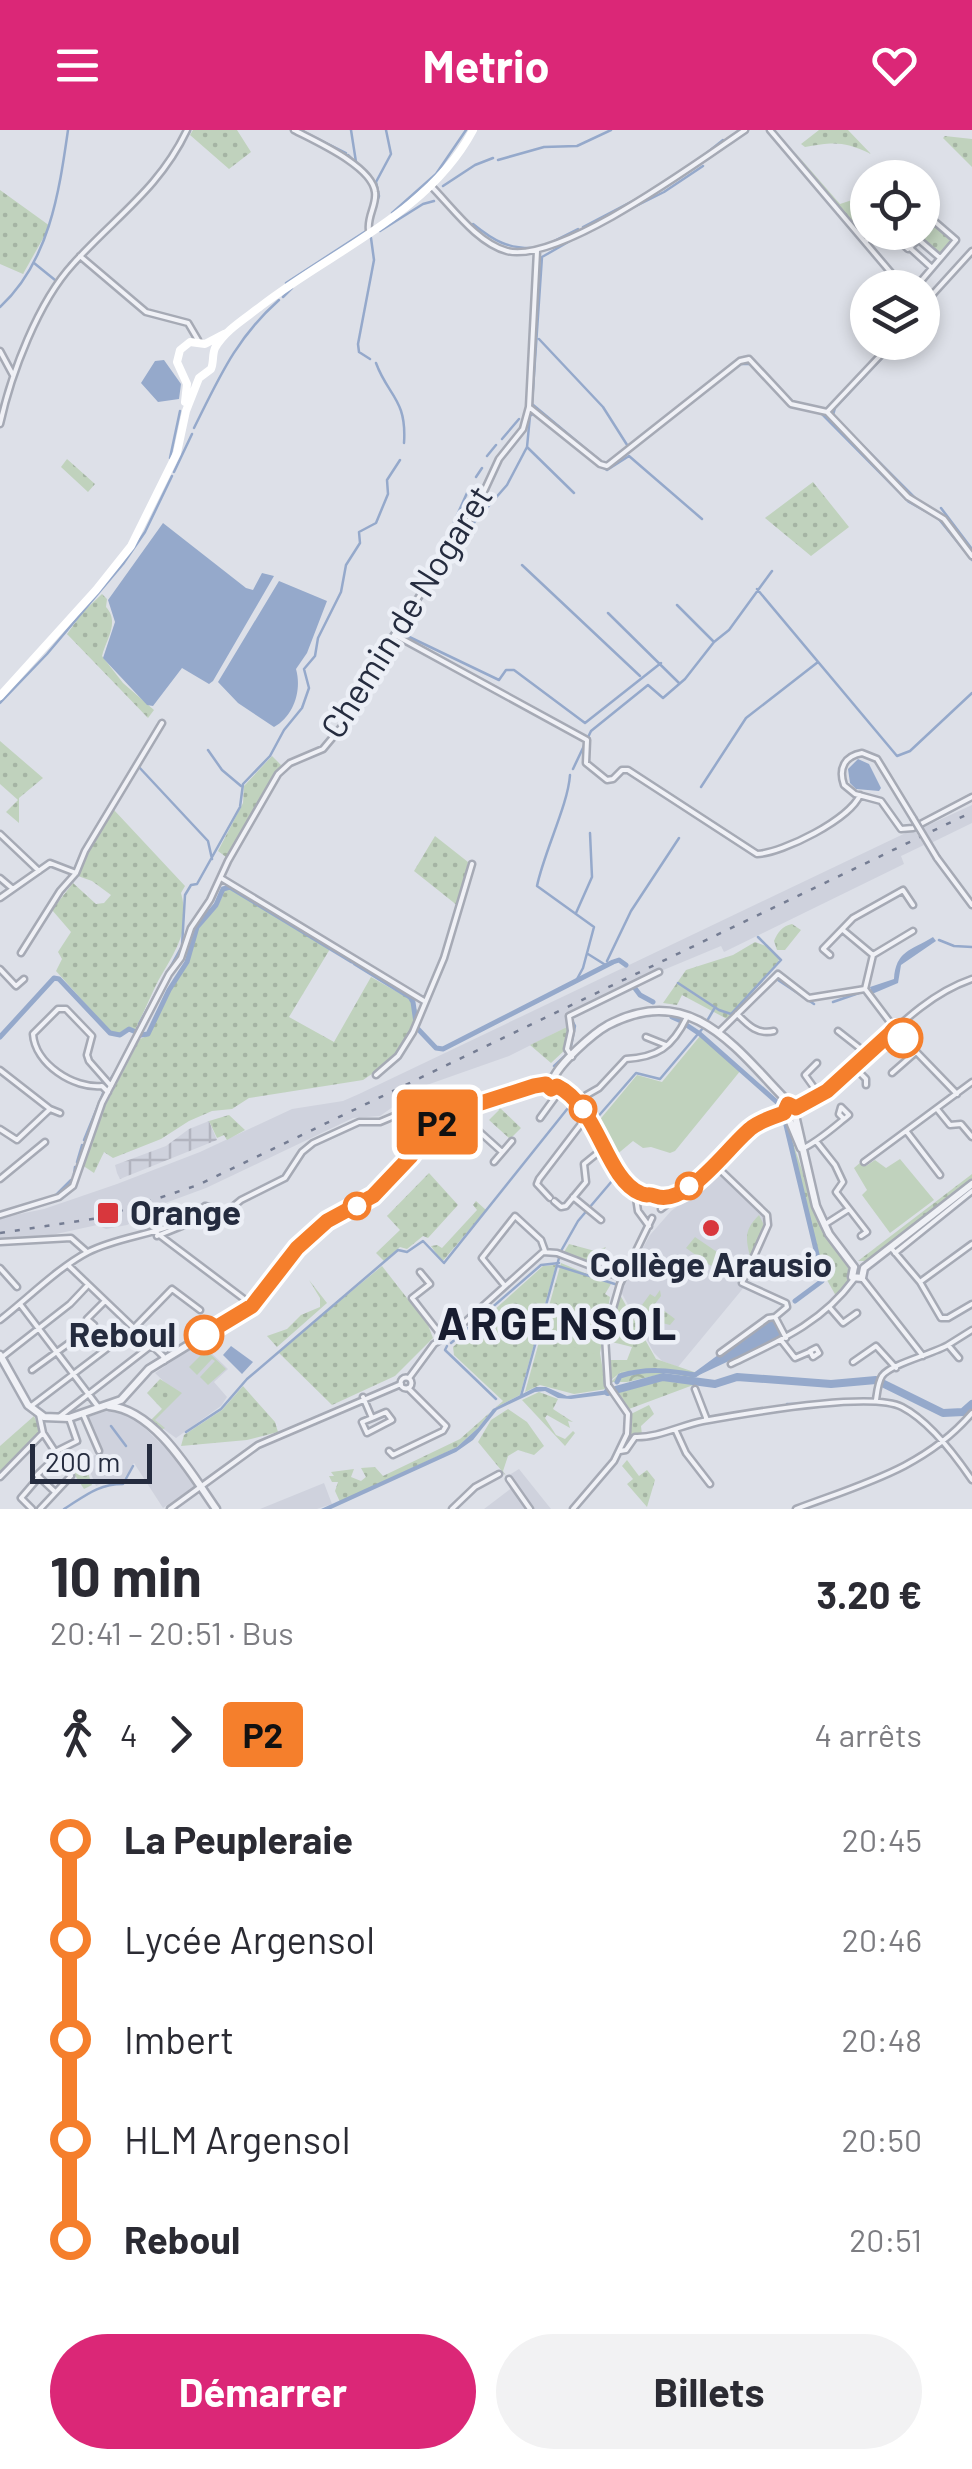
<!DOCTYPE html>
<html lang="fr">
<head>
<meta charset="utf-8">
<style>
	body { margin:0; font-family:Barlow,sans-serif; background:#f2f2f3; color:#2b2b33; height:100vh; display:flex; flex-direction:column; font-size:38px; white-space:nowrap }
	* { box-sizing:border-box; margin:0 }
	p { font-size:32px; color:#7c7c81 }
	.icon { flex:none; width:55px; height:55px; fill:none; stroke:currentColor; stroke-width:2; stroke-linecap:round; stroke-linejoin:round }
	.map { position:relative; height:1379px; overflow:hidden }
	.details { display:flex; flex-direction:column; background:#fff; flex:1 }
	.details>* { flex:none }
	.badge { padding:0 20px; border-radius:8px; font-size:35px; line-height:65px }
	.fabs { position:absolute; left:850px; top:30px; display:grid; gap:20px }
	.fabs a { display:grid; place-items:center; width:90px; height:90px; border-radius:50%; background:#fff; box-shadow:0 5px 15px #0003; font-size:50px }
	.scale { position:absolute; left:30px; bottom:25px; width:122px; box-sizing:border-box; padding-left:10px; border:5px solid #252c3f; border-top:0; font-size:28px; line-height:35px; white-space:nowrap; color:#252c3f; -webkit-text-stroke:8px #eceff6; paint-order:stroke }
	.map>.badge { position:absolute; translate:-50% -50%; box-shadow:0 0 0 5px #fff }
	.legs { display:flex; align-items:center; gap:15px; height:110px; padding:0 50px; font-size:32px }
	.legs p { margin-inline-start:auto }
	.overview { display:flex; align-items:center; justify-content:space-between; height:170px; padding:0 50px }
	h1 { font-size:55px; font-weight:700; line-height:75px }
	.cta { display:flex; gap:20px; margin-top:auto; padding:20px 50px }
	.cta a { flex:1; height:115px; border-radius:60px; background:#db2777; color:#fff; font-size:40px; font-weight:700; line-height:115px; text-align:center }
	.cta a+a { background:#f2f2f3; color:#2b2b33 }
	ul { padding:0 50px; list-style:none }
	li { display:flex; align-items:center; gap:35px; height:100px; font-size:38px }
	li i { display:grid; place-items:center; width:15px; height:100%; margin:0 12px; background:currentColor }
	li i::after { content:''; width:25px; height:25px; margin:-12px; border:8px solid; border-radius:50%; background:#fff }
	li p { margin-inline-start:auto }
	li:first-child i { background:linear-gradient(#0000 50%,currentColor 0) }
	li:last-child i { background:linear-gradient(currentColor 50%,#0000 0) }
	header { display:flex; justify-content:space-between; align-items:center; height:130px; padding:0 50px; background:#db2777; color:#fff; font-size:45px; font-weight:700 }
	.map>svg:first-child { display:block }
</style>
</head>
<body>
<header><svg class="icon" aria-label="menu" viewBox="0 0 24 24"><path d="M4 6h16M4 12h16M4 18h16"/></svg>Metrio<svg class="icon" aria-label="heart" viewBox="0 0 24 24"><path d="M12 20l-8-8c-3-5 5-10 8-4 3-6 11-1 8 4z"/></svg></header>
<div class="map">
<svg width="972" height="1379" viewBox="0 0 972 1379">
	<defs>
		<pattern id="industrial-grid" width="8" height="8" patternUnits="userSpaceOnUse" patternTransform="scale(2.5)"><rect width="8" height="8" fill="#cfd2dd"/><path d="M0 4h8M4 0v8" fill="none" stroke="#b2b4bf"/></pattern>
		<pattern id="grass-dots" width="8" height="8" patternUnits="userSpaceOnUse" patternTransform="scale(2.5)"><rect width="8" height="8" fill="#c0d2bd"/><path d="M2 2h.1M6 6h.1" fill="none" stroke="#a5b4a4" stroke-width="1.8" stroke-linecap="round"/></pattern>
		<pattern id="forest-crowns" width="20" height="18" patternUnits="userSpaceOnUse" patternTransform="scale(2.5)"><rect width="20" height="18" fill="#c0d2bd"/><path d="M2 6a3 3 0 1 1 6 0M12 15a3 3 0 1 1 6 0" fill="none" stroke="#a5b4a4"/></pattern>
	</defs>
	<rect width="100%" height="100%" fill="#dde0e8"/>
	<path fill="#cfd2dd" d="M972,675V693L931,713L922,698Z
		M914,699L924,715L901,726L904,734L724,822L721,816L649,846L566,886L569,896L509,926L421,957L380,986L353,988L206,1058L130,1086L131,1093L127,1095L106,1099L97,1095L47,1106L0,1109V1088L44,1079L117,1054L200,1022L292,979L343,971L359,964Z
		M718,1041L764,1086L765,1094L742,1148L745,1156L678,1237L662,1231L654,1223L620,1160L650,1105L671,1081L704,1057L710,1044Z
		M200,1212L228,1239L214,1252L227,1267L221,1276L176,1308L151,1290L177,1264L155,1243Z
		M106,1281H120L133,1287L175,1327L195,1356L163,1378L134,1333L122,1352L112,1349L96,1356L85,1330L101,1322L85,1288Z
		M519,1339L551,1379H484L513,1357L506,1347Z
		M324,1353L332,1374L317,1379H260Z"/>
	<path fill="url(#industrial-grid)" d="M209,991L217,1010L120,1049L117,1043L115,1035L166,1016L189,999Z"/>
	<path fill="url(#grass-dots)" d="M193,0H237L251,22L229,39L190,5Z
		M819,0H848L871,24C843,11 834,12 805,17L801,14Z
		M945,6L972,9V37L943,8Z
		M793,20L840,74L867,65V89L858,100Z
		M0,60L50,96L23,144L0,134Z
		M934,93L953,111L940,125L921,108Z
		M67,329L95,354L88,362L61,337Z
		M813,352L849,397L811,426L765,388Z
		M102,464L107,469L106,477C120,492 106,510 102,526L123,553L154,580L148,588L67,504L83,482Z
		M0,611L43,648L19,668V693L6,682L18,670L0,654Z
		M272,626L281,635L226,727L218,721L243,673L244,656Z
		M114,680L185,756L181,763C192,803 173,823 156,855C149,870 142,886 135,900L129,897L119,903L110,901L56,841L62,829L58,822L71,802L52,780L73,753L96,774L104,773L111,765L92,751L78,746L88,722Z
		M435,706L468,732L458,776L414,741Z
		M230,759L330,819L289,887L334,912L371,847L408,868L420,884L391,931L363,950L249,968L232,979L212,981L189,991L161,1009L113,1028L104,1022L94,1043L82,1035L103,980L140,909L149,905L170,859L188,832L198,799L218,776L225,760Z
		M792,794L801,800L785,820H777L774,811C778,802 782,796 792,794Z
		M755,812L766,816L779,829L778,832L727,889L682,865L677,875L663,873L686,840L733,825Z
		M569,896L566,919L551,933L530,915Z
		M498,976L521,998L510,1009L489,990L499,980Z
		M229,985L245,1000L227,1010L224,1005L217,1008L209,991Z
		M785,989L822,1100L848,1133V1151L836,1166L823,1143Z
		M429,1043L458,1075L428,1108L423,1106L407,1119L400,1117L384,1131L376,1123L400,1100L387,1086Z
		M972,1044V1049L867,1131H858Z
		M476,1071L486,1080L442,1132L431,1116L437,1115L442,1118L477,1080L473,1075Z
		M759,1085L764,1095L750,1126C745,1107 745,1099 759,1085Z
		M695,1107L720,1124L711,1136L686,1118Z
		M569,1114L595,1121L606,1117L595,1135L564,1122Z
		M561,1133L611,1154L605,1164L610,1167L600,1223L606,1259L574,1264L540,1255L525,1262Z
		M556,1135L520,1265L493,1279L478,1298L457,1317L340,1372L335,1361L338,1352H332L329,1346H334L331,1342L354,1339L351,1347L361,1351L366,1347L361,1338L375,1337L383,1346L460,1309L503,1271L454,1225L453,1217L543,1136Z
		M382,1136L428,1195L433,1208L395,1246L332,1275L278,1222Z
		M309,1150L327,1173L277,1217L267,1206L287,1199L301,1185L320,1177V1168Z
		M660,1160L661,1166L648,1183L655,1188L662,1179L675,1189L670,1195L662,1193L661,1197L659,1192H654L639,1179L650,1164L655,1167Z
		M619,1163L656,1229L662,1231V1237L621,1242L611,1250L609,1230H627L632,1217L608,1211Z
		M160,1249L182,1263L155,1290L165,1298L161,1300L151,1290L162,1279L147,1263Z
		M667,1249L696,1254L629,1279L615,1262Z
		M243,1256L275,1292L278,1302L247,1310L181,1316L184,1305L222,1280Z
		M539,1262L558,1269L553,1279L573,1292L568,1291L570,1298L547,1285L545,1288L556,1305L565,1309L573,1301L575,1303L565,1316L522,1270Z
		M649,1275L654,1284L641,1296L642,1305L632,1306L625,1317L631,1284Z
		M508,1279L527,1292L544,1316L534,1325L518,1320L508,1326L503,1341L506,1346L478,1312L491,1290Z
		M34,1286L41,1303L0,1344V1316Z
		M76,1326L79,1330L83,1327L92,1355L84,1359L66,1332Z
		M627,1330L639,1346L647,1340L655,1350L647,1377L627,1354L633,1349L622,1336Z"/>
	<path fill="url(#forest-crowns)" d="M662,1231L697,1243L691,1247L666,1243L627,1252H611L621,1242L661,1237Z"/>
	<path fill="#c0d2bd" d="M700,906L741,940L675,1021L670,1023L651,1017L643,1018L633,1011L615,1026L597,993L637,945L662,952Z
		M900,1029L934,1070L890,1103L862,1065L867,1060L854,1038L861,1032L866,1036L875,1030L886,1038Z
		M557,1177L603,1190L599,1225L551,1210Z
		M203,1217L226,1239L208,1255L200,1247L215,1231L212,1229L197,1245L189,1237L204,1222Z"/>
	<path fill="#95a9cb" d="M164,230L181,254L179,269L158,272L141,253L155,231Z
		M163,393L246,458L253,460L262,443L274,446L213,551L209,554L182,538L153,576L147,575L103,528L115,492L108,470Z
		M279,451L327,471L307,523L296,539C302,560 294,586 274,597L238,573L218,552Z
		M858,629L869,634L881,658L879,661L856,659L850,653L848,639Z
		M933,807L936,811L901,835L898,853L872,864L870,857L894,849C896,821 910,821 933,807Z
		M774,1189L782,1206L697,1246Z
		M231,1216L253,1232L242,1244L223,1225Z
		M536,1257H546L567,1266L608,1260L610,1264L571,1269L558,1268L545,1261L535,1262L497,1280L473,1310L456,1322L331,1379H321L457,1317L478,1298L493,1279Z"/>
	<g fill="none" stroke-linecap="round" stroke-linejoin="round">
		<path stroke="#95a9cb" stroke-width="2.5" d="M300,0L346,23
			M351,0L356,32
			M348,25L361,38
			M498,30L544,17L577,16L611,0
			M693,34L723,10
			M443,56L475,35L493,28
			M373,82L379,66L376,52L391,24L386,0
			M392,83L436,44L466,0
			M618,85L664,62L703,36
			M473,94C494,111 508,119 535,118
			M583,97L648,63
			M589,100L542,127L532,274L604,334
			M380,101L423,74L434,71
			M548,114L578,99
			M34,133L55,150
			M69,134L86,117
			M286,153L366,101
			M283,167L292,158
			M0,177C49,132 59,63 68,0
			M40,179L66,138
			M539,209L603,277L629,318
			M370,229L359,222L358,214L374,130L371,108
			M376,233C388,266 407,269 404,313
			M740,234H752
			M732,235L744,227
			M767,251L792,276L820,282L909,372L938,388L972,430
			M534,283L530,286L527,317L574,363
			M0,285L1,282
			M833,285L835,278L897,212
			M838,291L917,370
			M194,298C219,248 236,208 279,170
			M502,309L519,289
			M487,326L496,315
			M170,328L180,281
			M599,335L607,340L629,326L702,389
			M174,342L192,304
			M476,347L482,338
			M941,378L972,419
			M454,392L467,363
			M457,412L507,355L527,317
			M522,435L640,546
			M436,443L401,503L499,550L506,540H514L585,593L661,533
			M423,457L453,395
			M757,459L897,626L910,621L972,563
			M677,475L713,511
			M608,483L679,553
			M0,573L47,524L123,434L145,402L172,346
			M345,590L366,558L392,504
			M149,612L158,596
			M208,620L222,640L241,656
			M138,636L208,711L212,729
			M573,639L591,601L648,555L663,568L685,549L714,512L729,500L772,441
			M570,645C568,675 544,722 537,756L594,797L583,838L576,851
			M701,657L746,588L818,532
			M576,783L592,747L590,703
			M939,810L954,816L972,817
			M588,824L604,834
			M607,831L631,781L679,708
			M778,850L814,874
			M678,853L719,880L731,884L781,830L758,807
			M833,872L859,863
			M707,891L714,879
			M139,894L182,816L185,765L191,755L197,754L240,677L243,654L270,626L284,600L302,578L309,558L304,539L315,526L318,508L341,462L346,435L360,413L359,402L376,393L388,364L387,350L400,330
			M134,906L138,897
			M570,921L575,896L571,888
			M121,932L131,911
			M554,936L567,924
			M110,950L117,939
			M561,963L568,969
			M571,972L583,988
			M595,990L636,943L660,949L703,898
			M586,994L600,1017
			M84,1010L104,961
			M604,1024L616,1047
			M77,1032L82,1015
			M74,1044L75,1037
			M55,1066L71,1050
			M561,1121L578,1091L612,1051
			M558,1136L618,1155L605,1198
			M604,1206L605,1254
			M451,1213L541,1135L559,1133
			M447,1216L445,1220L496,1269
			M521,1266L559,1128
			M787,1274H805
			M111,1296L126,1316
			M186,1302L221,1279L247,1249L398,1120L407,1122L423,1111L444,1133L568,978
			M64,1379C85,1366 98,1354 123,1354L133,1336"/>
		<path stroke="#95a9cb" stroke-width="5" d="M355,833L410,867L413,872L416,893
			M634,857L640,865L653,872
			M672,887L681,891
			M688,896L700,904
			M418,899L436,918L443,919L613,832L619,830L626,835
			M141,905L148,904L169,860L187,832L197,797L216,775L223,759L230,757L352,831
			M701,905L779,974
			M0,907L54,848L59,849L110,903L120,905L129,899L138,903
			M785,991L822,1145V1151L795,1171
			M617,1252L620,1246C645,1238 669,1240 695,1245L770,1190"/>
		<path stroke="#95a9cb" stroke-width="8" d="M608,1262L663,1247L715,1254L737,1247L831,1254L876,1250L943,1283L963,1282L972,1274"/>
		<g stroke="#a6aab5" stroke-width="9">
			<path id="minor" d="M294,0C315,11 372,36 375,62C377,75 367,86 369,100
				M770,0L904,158
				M431,56C452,77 477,113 507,121C560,134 699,31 745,0
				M930,96L910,118L932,138
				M889,102L908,119
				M918,109L940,128
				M865,112L876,102
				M80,126L146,182L188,193L198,210
				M915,158L956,110L934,91L930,96L922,89
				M922,176L972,121
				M0,221L13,245
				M529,277L600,334L607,336L740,231L749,229L791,274L827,282L908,367L944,389L972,426
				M827,282L893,212
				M0,294C11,244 38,172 73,134C115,87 159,59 187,0
				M395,505L587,610L586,633L607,650L613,649L622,640H628L757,724C783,723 850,689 860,665
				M913,688L877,629L862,623C845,626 838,638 844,655L855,664L881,671L901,699L913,698L972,667
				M0,704L39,741
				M937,728L972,775
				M76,743L85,721L162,593
				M0,748L13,759
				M221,748L424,871
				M0,768L50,733L76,743L60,761L21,823
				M843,800L873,825L865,859
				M830,825L823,819L853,788L903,760L913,775
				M873,825L913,801
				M0,839L16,856L24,849
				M737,884C748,895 757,905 774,901
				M838,901L866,923
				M719,902L778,844L809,868L865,859L899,904L957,964
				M646,907L666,915
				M572,927L567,919L571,901L569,886L659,842
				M817,933L805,945L820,966
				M853,936L866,949V955
				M0,940L50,979L17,1010L0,999
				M892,943L916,922
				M376,945L398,926L413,902L444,828L472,734
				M555,955L578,970L617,1038L635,1061L638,1081L649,1096
				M108,962L102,956C74,959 35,934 33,904L58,879H66L92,906L87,925L89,931L111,956
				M578,970L599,958L626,929C657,927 672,918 687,887
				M796,978C861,947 902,873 972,849
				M50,979L60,983
				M937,979L950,995L961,994L972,1007
				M422,987L425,996
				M540,988L556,966
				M449,990L458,997L472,995L502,1022
				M907,1002L940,1045
				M816,1011L835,1035L843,1052L836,1062L867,1102L861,1106
				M802,1019C819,1011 834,997 849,985L841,977L839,984L844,989
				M494,1032L512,1011
				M864,1032L972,952
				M715,1035L767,1085L768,1095L742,1153L786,1173L787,1177L775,1187L786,1208
				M0,1049L45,1012
				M638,1062L659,1070L671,1069
				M573,1067L601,1090
				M550,1068L537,1054L539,1049L581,994L589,989
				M554,1071L561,1077L566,1076L586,1052L584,1034L605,1017
				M661,1079L710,1040L749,1000L784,983
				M0,1085L59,1067L73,1056L102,973L169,844L181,828L191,798L210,770L228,731L278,644L290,633L323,619L354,582L374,549L386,517L474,383L499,329L523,299L529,277L537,121
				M190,1087L206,1095L212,1094L241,1070L285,1048L302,1022L313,1013L359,992H380L406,981L431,993
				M824,1095L849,1079
				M154,1101L252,1175
				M157,1106L189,1093
				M0,1112L71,1108L87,1122
				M892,1119L920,1152L941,1188H948L972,1174
				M895,1123L972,1061
				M69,1136L163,1226L164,1231
				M0,1138L17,1157
				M420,1142L430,1154L412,1168L444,1209
				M862,1148L923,1226
				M920,1152L972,1114
				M505,1156L482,1128L515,1086L541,1110L545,1121
				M20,1174L99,1278
				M830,1178L843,1193L857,1183
				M0,1190C27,1169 59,1137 88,1122C125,1103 173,1105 205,1076L226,1081
				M781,1210L795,1228L809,1222
				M948,1215L972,1200
				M816,1218L819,1223L813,1227L810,1221Z
				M720,1223L768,1188L775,1187
				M1,1228L70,1174L88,1155
				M853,1232L876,1216L896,1238
				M731,1234C779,1211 822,1193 854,1149
				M32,1240L94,1195L87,1189L105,1171
				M400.5 1253a5.5 5.5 0 1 1 11 0a5.5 5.5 0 1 1-11 0Z
				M409,1248L434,1214L454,1202L543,1122L557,1123L622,1148
				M695,1259L707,1290
				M363,1267L372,1288L386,1282L392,1290L367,1303L362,1292L372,1288
				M876,1270C877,1263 878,1252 882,1246C890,1234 933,1224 948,1215L959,1228
				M30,1277L134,1198L172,1159L200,1180
				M39,1284L43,1303L71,1346L40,1379
				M83,1284L99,1321
				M59,1287L166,1204
				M675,1299L686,1323L710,1354
				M389,1321L393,1325L443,1301L446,1296L408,1258
				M620,1321L626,1320L635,1307C657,1308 682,1295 703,1291C742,1284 871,1261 902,1277C929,1291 955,1325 972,1350
				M55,1322L77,1311L69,1288
				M0,1347L42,1304
				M509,1349L530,1379
				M55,1362L37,1345L56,1327
				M32,1379L21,1368L39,1347
				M170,1379L258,1315L401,1254
				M452,1379L475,1357L499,1344
				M573,1379L614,1331L627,1304L628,1284L608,1255L605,1206L620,1154L652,1088
				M796,1379C862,1354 925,1338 972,1283"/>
		</g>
		<g stroke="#a6aab5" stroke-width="11">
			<path id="tertiary" d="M553,949C560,933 592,904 608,895C692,851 736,919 790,974
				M784,983L792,987L796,978
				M795,985L816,1076L829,1104L854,1137
				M788,987L801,1018
				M854,1137L852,1147L862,1148L864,1138L972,1054
				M0,1225L28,1275L44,1287L69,1288L121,1270L149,1239L250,1177L297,1118L327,1091L373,1066L413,1024L427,1002L435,1001C437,980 523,957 546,955L549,949L555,954L551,959L546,955
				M109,1276C155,1280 191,1343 216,1379"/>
		</g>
		<use href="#minor" stroke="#f0f1f6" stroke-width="4"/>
		<use href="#tertiary" stroke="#f0f1f6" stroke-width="6"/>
		<path stroke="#fff" stroke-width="8" d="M185,272L187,254L177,232L180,220L190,212L205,214L224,204
			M0,566L96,460L131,416L177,323L186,281L199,248L211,239C214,232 212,225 215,218C225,200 246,188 261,176C333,120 428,84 473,0"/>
		<path stroke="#757d93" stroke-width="2.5" stroke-dasharray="5 10" stroke-linecap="butt" d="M0,1103L99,1088L198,1055L972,682"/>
		<g stroke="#a6aab5" stroke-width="9" stroke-linecap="butt">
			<path id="minor-bridge" d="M913,688L937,728"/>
		</g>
		<use href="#minor-bridge" stroke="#f0f1f6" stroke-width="4"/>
	</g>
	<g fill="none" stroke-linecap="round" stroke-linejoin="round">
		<g stroke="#fff" stroke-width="22">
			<path id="line-1" d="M204,1205L252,1176L297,1118L327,1091L373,1066L411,1026L428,1002L435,1001V994L456,981L534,956L546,954L551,959L557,956C598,976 606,1049 640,1063C651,1068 644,1062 655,1066C686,1078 726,1019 750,999C759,991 773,987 784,983L788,974L796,978L827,961L895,899L903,908"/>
		</g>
		<use href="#line-1" stroke="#f57f2c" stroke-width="15"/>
	</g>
	<g fill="#fff" stroke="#f57f2c" stroke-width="5">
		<circle cx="903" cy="908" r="18"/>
		<circle cx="583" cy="979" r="12"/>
		<circle cx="689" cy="1056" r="12"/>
		<circle cx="357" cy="1076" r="12"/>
		<circle cx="204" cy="1205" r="18"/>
	</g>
	<g fill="#d8373d" stroke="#eceff6" stroke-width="4">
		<rect x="96" y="1071" width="24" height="24" rx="5"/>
		<circle cx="711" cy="1098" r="10"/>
	</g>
	<g text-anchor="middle" stroke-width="9" stroke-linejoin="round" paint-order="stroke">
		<g font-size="35" fill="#252c3f" stroke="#eceff6">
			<text transform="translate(407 482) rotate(-58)" y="12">Chemin de Nogaret</text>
		</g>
		<g font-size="35" font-weight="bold" fill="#252c3f" stroke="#eceff6" text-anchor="start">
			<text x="130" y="1095">Orange</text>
			<text x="711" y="1147" text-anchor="middle">Collège Arausio</text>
		</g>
		<g font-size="35" font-weight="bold" fill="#252c3f" stroke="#eceff6" text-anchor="end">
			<text x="176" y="1217">Reboul</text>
		</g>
		<g font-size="45" font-weight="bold" letter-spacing="2.5" fill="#181d30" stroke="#eceff6">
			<text x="558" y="1210">ARGENSOL</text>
		</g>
	</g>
</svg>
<div class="fabs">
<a><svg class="icon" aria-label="locate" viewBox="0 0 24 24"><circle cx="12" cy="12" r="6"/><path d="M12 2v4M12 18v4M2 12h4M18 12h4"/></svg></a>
<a><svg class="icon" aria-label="layers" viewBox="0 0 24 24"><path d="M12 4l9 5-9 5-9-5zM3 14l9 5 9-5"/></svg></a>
</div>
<div class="scale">200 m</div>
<b class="badge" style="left:437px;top:992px;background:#f57f2c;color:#111">P2</b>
</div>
<section class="details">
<div class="overview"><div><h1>10 min</h1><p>20:41 – 20:51 · Bus</p></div><b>3.20 €</b></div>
<div class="legs"><svg class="icon" aria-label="walk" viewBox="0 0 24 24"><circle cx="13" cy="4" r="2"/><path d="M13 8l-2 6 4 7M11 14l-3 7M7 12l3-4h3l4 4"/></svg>4<svg class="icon" aria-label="forward" viewBox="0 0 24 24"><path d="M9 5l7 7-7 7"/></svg><b class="badge" style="background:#f57f2c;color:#111">P2</b><p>4 arrêts</p></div>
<ul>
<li><i style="color:#f57f2c"></i><b>La Peupleraie</b><p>20:45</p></li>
<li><i style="color:#f57f2c"></i><span>Lycée Argensol</span><p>20:46</p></li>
<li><i style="color:#f57f2c"></i><span>Imbert</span><p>20:48</p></li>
<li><i style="color:#f57f2c"></i><span>HLM Argensol</span><p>20:50</p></li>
<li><i style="color:#f57f2c"></i><b>Reboul</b><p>20:51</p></li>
</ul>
<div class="cta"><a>Démarrer</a><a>Billets</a></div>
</section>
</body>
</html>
